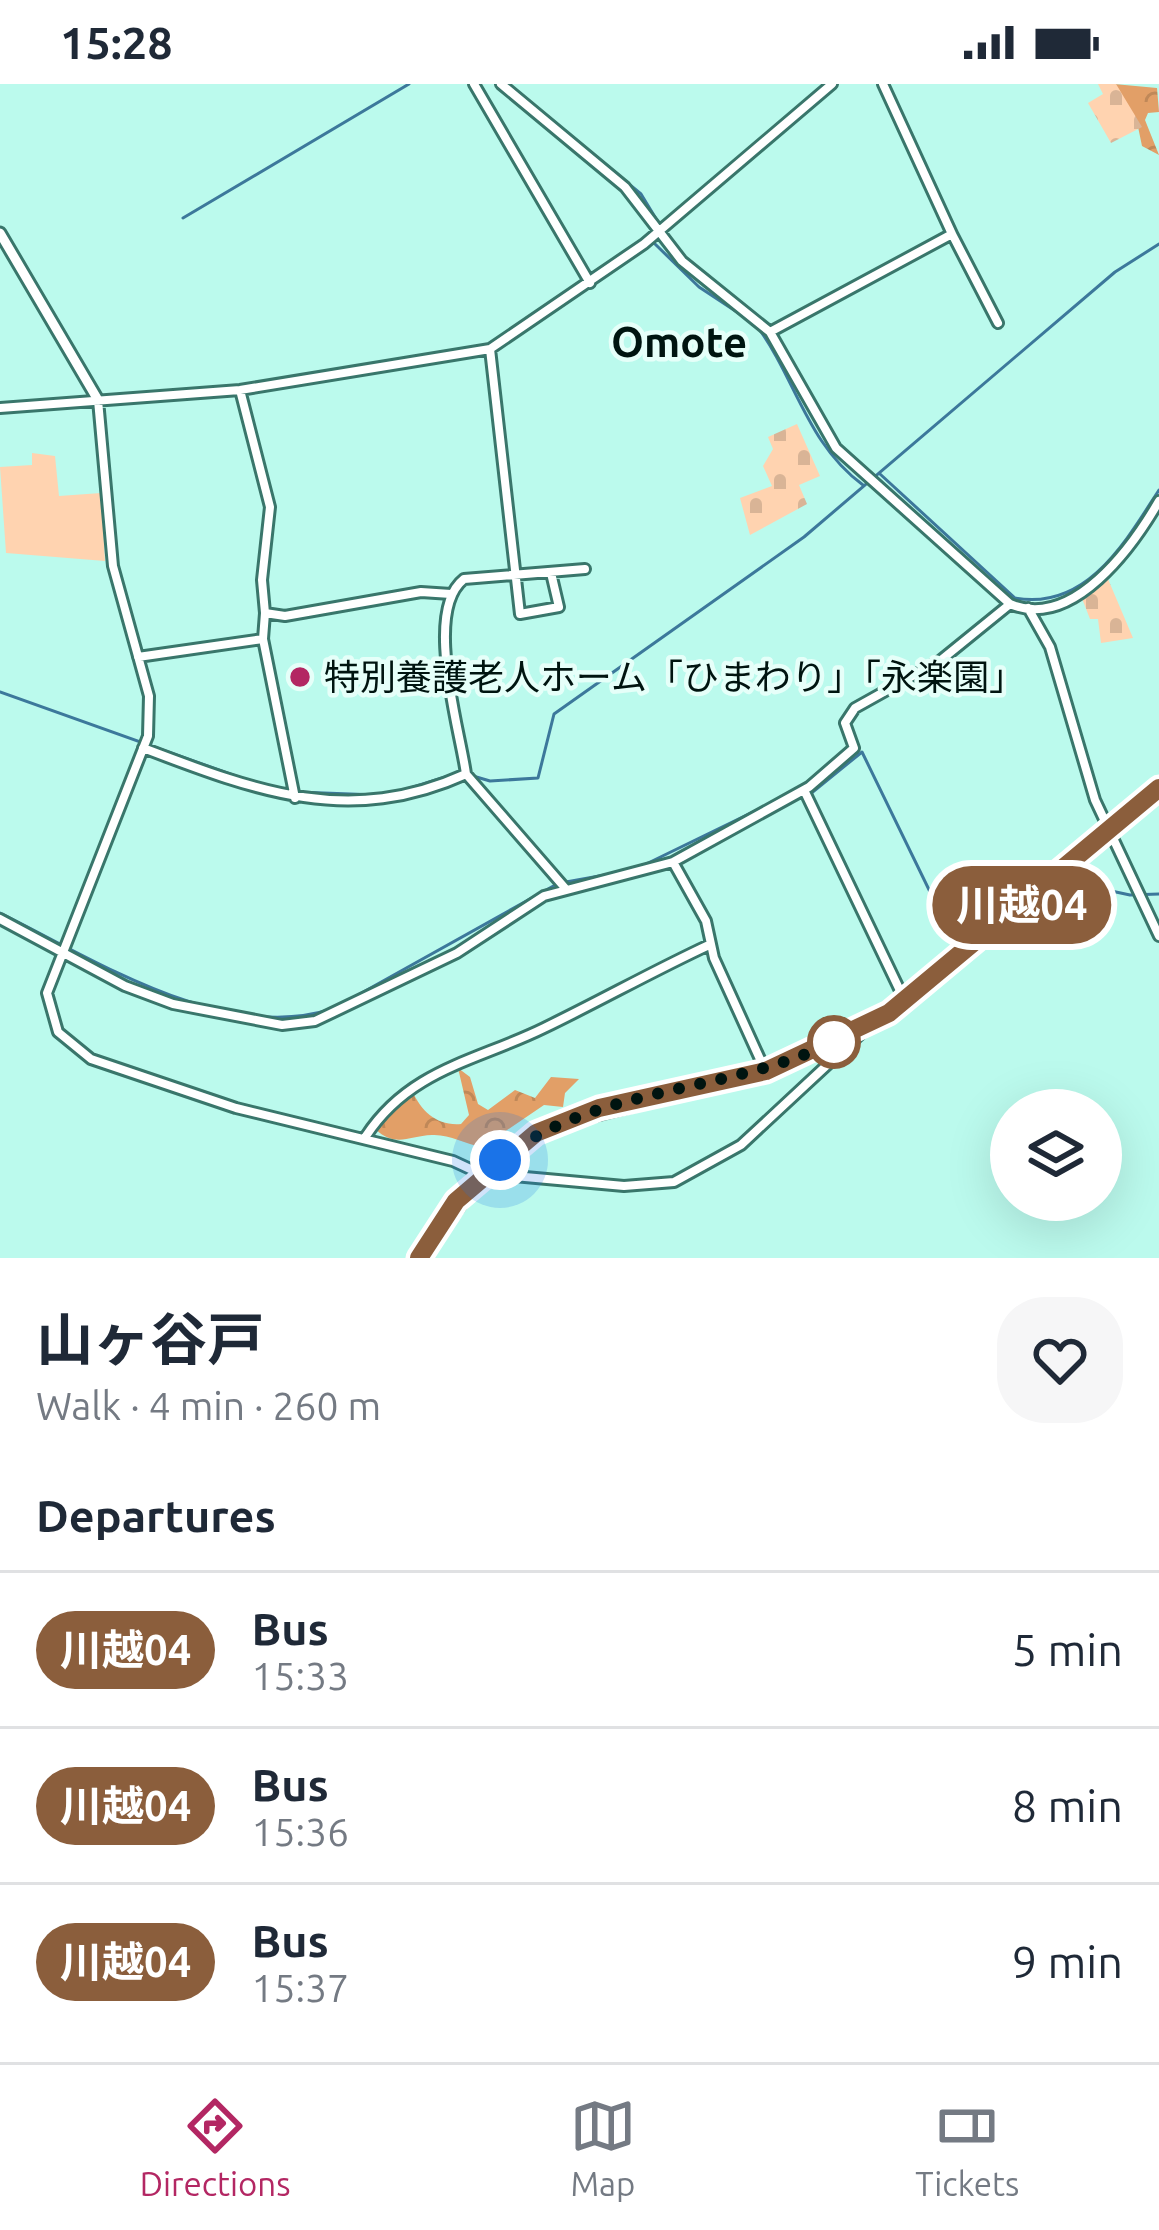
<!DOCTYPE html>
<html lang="en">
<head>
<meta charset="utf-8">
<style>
	body { margin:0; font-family:Ubuntu,"Noto Sans JP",sans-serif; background:#f6f6f7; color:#1f2937; height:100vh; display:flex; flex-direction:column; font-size:45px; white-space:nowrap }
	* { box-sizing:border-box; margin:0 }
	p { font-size:39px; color:#747a83 }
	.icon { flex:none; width:66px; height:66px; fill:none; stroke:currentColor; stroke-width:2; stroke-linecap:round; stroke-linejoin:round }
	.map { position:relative; height:1174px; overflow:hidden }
	.drawer { display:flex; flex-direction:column; background:#fff; flex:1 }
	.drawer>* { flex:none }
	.badge { padding:0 24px; border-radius:39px; font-size:42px; line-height:78px }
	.tools { position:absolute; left:990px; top:1005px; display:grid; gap:24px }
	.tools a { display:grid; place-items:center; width:132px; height:132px; border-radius:50%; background:#fff; box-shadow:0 12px 48px #0002; font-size:60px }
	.you { position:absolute; width:60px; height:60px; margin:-30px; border:9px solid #fff; border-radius:50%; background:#1a73e8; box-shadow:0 0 0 18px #1a73e833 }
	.map>.badge { position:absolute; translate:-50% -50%; box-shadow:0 0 0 6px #fff }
	h2 { padding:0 36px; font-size:45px; line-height:108px }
	.round { display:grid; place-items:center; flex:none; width:126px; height:126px; border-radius:48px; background:#f6f6f7 }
	.head { display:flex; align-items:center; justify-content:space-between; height:204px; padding:0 36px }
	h1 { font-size:57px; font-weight:700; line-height:90px }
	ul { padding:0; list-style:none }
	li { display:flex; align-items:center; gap:36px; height:156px; padding:0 36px; border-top:3px solid #e0e1e3 }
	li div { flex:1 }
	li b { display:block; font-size:45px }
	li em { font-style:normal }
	li .badge { min-width:132px; font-weight:700; text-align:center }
	.status { display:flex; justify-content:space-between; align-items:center; height:84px; padding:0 60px; background:#fff; direction:ltr }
	.status svg { height:33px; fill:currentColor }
	.tab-bar { display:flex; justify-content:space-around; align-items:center; height:168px; border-top:3px solid #e0e1e3; background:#fff; font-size:33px; color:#747a83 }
	.tab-bar a { display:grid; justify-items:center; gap:6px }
	.tab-bar .on { color:#b32763 }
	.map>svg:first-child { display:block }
</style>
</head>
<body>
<div class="status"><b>15:28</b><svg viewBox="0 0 49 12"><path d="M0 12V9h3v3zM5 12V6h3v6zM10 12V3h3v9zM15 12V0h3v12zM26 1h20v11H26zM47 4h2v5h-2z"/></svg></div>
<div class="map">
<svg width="1159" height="1174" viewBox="0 0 1159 1174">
	<defs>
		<pattern id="forest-crowns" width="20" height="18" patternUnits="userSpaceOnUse" patternTransform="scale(3)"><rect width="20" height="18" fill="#e29f67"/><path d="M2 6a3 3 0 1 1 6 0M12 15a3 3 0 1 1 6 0" fill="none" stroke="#c08858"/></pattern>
		<pattern id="cemetery-stones" width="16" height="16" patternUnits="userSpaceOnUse" patternTransform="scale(3)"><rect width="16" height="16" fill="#ffd3b0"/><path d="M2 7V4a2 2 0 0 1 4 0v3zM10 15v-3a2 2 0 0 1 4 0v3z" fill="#d9b496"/></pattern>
	</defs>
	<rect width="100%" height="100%" fill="#bbfaed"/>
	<path fill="url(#forest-crowns)" d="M1114,0L1157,4L1159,28L1148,29L1145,36L1159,71L1142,62L1137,38Z
		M458,984L470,993L478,1020L488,1026L515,1006L535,1014L551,993L579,995L565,1009L563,1023L544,1021L482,1063C465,1060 449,1050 432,1051C408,1052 396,1064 375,1045L412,1007C422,1028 437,1042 461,1040L469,1031Z"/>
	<path fill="url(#cemetery-stones)" d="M1098,0H1116L1142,43L1111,59L1088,19L1103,10Z
		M797,340L820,392L799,401L807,420L750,451L740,414L772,402L763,382L773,365L768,353Z
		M1108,495L1133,554L1101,559L1098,535H1090L1081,512Z"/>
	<path fill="#ffd3b0" d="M32,369L55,372L59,412L101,409L105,477L6,469L0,383L32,381Z"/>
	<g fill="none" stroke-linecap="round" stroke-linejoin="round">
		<path stroke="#3c789b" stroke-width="3" d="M508,0L641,110L658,138
			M183,134L409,0
			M655,154L654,159L699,203L749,236
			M757,242C796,295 807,360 863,401
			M880,390L1015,514C1087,527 1126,457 1159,406
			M0,608L247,696
			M473,692L490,697L538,694L554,630L804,453L1115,188L1159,160
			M404,706L458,689
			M297,708L377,711
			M809,711L862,668L934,816C968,805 1009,778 1046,791
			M642,782L794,708
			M1055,795L1130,811L1159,810
			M566,798L616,789
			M0,829C94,875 223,960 332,925
			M340,921L557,800"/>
		<g stroke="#39766b" stroke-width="14">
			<path id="minor" d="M474,0L590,199
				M501,0L625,103L682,177L770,248L836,364L1010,520C1073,547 1133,462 1159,417
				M952,150L998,239
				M770,248L952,150L883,0
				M490,265L520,530L559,523L551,489
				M240,306L270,423L262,496L265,529L285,532L421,508L451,510
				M98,316L113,482L149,612L148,652L47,909L58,948L91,975L236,1024L453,1077L496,1097L514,1092L624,1102L674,1098L741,1061L869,942
				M0,324L240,306L490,265L644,160L832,0
				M1028,524L1050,563L1095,716L1159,852
				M265,529L263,555L295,714
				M138,573L263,555
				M143,664C256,707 349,743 466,690C460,645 423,527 464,495L585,485
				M466,690L565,804
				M804,706L905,917
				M673,778L706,837L714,874L765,986
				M0,835L125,902L173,920L282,941L315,937L457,869L544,812L673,778L809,703L854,664L845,639L855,624L941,576L1010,520
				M366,1052C410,985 477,977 544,944C600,917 653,887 709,861"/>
		</g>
		<g stroke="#39766b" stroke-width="15">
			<path id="tertiary" d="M0,149L98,316"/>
		</g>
		<g stroke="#39766b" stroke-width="18">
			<path id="primary" d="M419,1174L478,1095L555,1040L766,987L889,929L1159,704"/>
		</g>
		<use href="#minor" stroke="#fff" stroke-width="8"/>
		<use href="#tertiary" stroke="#fff" stroke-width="9"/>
		<use href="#primary" stroke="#fff" stroke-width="12"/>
	</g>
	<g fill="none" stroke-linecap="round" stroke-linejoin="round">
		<g stroke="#fff" stroke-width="27">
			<path id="line" d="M419,1174L456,1117L536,1049L599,1024L766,987L889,929L1159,704"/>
		</g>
		<use href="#line" stroke="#8b5e3c" stroke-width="18"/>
		<path stroke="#001410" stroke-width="12" stroke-dasharray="0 21.6" d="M500,1076C596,1001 726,1010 834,958"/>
	</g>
	<circle fill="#b32763" stroke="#e6fff9" stroke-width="4.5" cx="300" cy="593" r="12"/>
	<circle fill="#fff" stroke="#8b5e3c" stroke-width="6" cx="834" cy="958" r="24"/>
	<g text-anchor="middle" stroke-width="9" stroke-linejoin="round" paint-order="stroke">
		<g font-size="36" fill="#001410" stroke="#e6fff9" text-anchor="start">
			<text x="324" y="606">特別養護老人ホーム「ひまわり」「永楽園」</text>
		</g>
		<g font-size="42" font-weight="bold" fill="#001410" stroke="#e6fff9">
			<text x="679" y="273">Omote</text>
		</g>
	</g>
</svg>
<div class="tools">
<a><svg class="icon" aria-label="layers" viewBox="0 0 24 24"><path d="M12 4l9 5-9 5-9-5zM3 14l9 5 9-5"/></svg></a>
</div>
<div class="you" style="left:500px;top:1076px"></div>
<b class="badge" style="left:1022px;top:821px;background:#8b5e3c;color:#fff">川越04</b>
</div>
<section class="drawer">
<div class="head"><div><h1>山ヶ谷戸</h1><p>Walk · 4 min · 260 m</p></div><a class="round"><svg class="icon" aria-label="heart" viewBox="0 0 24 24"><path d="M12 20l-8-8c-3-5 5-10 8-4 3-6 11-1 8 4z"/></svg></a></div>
<h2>Departures</h2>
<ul>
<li><span class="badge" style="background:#8b5e3c;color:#fff">川越04</span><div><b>Bus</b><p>15:33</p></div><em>5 min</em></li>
<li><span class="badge" style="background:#8b5e3c;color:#fff">川越04</span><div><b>Bus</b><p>15:36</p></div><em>8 min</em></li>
<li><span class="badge" style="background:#8b5e3c;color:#fff">川越04</span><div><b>Bus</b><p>15:37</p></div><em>9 min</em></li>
</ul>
</section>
<nav class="tab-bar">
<a class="on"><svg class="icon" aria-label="directions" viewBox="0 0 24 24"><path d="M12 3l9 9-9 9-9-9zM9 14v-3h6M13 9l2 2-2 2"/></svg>Directions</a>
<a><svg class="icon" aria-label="map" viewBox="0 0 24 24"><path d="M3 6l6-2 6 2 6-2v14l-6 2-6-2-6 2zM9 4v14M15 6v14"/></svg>Map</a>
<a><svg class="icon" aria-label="tickets" viewBox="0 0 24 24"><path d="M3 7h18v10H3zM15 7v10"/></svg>Tickets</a>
</nav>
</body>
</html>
